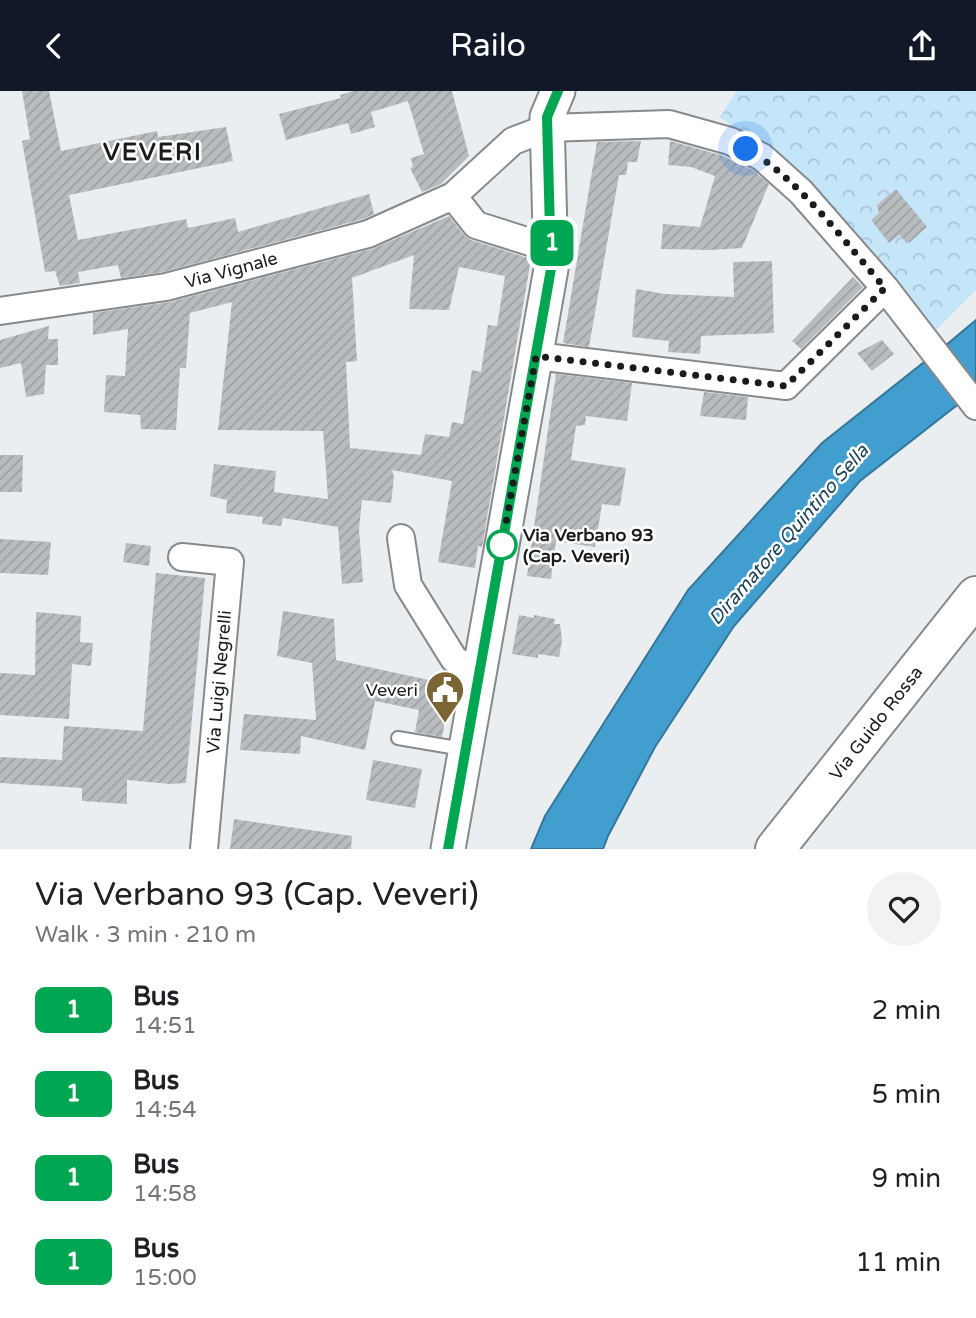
<!DOCTYPE html>
<html lang="en">
<head>
<meta charset="utf-8">
<style>
	body { margin:0; font-family:"Varela Round",sans-serif; background:#f2f2f2; color:#202124; height:100vh; display:flex; flex-direction:column; font-size:26px; white-space:nowrap }
	* { box-sizing:border-box; margin:0 }
	p { font-size:23px; color:#757577 }
	.icon { flex:none; width:38px; height:38px; fill:none; stroke:currentColor; stroke-width:2; stroke-linecap:round; stroke-linejoin:round }
	.map { position:relative; height:758px; overflow:hidden }
	.details { display:flex; flex-direction:column; background:#fff; flex:1 }
	.details>* { flex:none }
	.badge { padding:0 14px; border-radius:10px; font-size:24px; line-height:46px }
	.you { position:absolute; width:35px; height:35px; margin:-18px; border:5px solid #fff; border-radius:50%; background:#1a73e8; box-shadow:0 0 0 10px #1a73e833 }
	.map>.badge { position:absolute; translate:-50% -50%; box-shadow:0 0 0 4px #fff }
	.round { display:grid; place-items:center; flex:none; width:74px; height:74px; border-radius:37px; background:#f2f2f2 }
	.overview { display:flex; align-items:center; justify-content:space-between; height:119px; padding:0 35px }
	h1 { font-size:33px; font-weight:600; line-height:52px }
	ul { padding:0; list-style:none }
	li { display:flex; align-items:center; gap:21px; height:84px; padding:0 35px }
	li div { flex:1 }
	li b { display:block; font-size:26px }
	li em { font-style:normal }
	li .badge { min-width:77px; font-weight:700; text-align:center }
	header { display:flex; justify-content:space-between; align-items:center; height:91px; padding:0 35px; background:#111827; color:#fff; font-size:32px; font-weight:600 }
	.map>svg:first-child { display:block }
</style>
</head>
<body>
<header><svg class="icon" aria-label="back" viewBox="0 0 24 24"><path d="M15 5l-7 7 7 7"/></svg>Railo<svg class="icon" aria-label="share" viewBox="0 0 24 24"><path d="M12 15V3M7 8l5-5 5 5M5 13v7h14v-7"/></svg></header>
<div class="map">
<svg width="976" height="758" viewBox="0 0 976 758">
	<defs>
		<pattern id="park-crowns" width="20" height="18" patternUnits="userSpaceOnUse" patternTransform="scale(1.75)"><rect width="20" height="18" fill="#c5e5f9"/><path d="M2 6a3 3 0 1 1 6 0M12 15a3 3 0 1 1 6 0" fill="none" stroke="#a9c4d5"/></pattern>
		<pattern id="building-hatch" width="6" height="6" patternUnits="userSpaceOnUse" patternTransform="scale(1.75)"><rect width="6" height="6" fill="#b9bcbe"/><path d="M-1 1l2-2M0 6l6-6M5 7l2-2" fill="none" stroke="#9ea1a3"/></pattern>
	</defs>
	<rect width="100%" height="100%" fill="#ebeef0"/>
	<path fill="url(#park-crowns)" d="M736,0H976V199L934,241C896,191 859,140 814,97C786,69 753,48 720,27Z"/>
	<path fill="#419ecf" stroke="#357799" stroke-width="2" d="M976,229V296L945,255Z
		M928,268L961,311L860,390L734,535L655,656L608,745L603,758H531L545,725L688,499L822,352Z"/>
	<path fill="url(#building-hatch)" fill-rule="evenodd" d="M22,0H49L61,60L157,40L158,46L226,36L233,70L69,104L78,149L186,128L188,137L235,127L238,141L369,103L374,123L363,128L163,181L121,187L118,174L78,181L80,192L60,195L55,180L45,181L22,50L30,48Z
		M353,0H452L469,65L441,93L422,101L410,77L413,76L411,67L424,63L408,10L371,21L375,36L351,43L348,32L286,49L279,23L341,7L340,4Z
		M641,50L637,71H628L626,84H619L589,256L563,252L597,51Z
		M670,50L720,64L753,79L769,93L742,157L712,159L661,158L663,133L700,136L715,85L691,76L668,74Z
		M896,98L927,136L909,152L899,144L889,152L871,129L879,122L877,114Z
		M449,125L464,144L471,149L531,168L482,456L478,455L475,477L438,471L452,390L392,379L394,386L391,412L362,409L359,438L363,491L342,493L338,436L283,427L281,435L262,433L263,426L226,422L227,409L210,405L214,373L276,380L274,401L328,408L323,340L218,339L232,211L190,222L186,277H180L176,339L141,338L140,324L104,321L106,284L125,285L128,238L93,244V222L170,211L372,158ZM414,164L409,218L449,219L459,176L505,185L497,235L488,234L481,281L472,279L463,333L452,331L449,346L425,343L421,364L350,357L346,271L357,270L352,187Z
		M772,170L774,242L701,245L700,263L668,261L669,250L632,246L636,198L665,203L734,206L733,171Z
		M853,186L863,196L801,258L792,250Z
		M49,235L48,248H58V274H46L44,303L26,306L21,272L0,277V249Z
		M882,249L894,263L872,280L857,262Z
		M556,283L632,292L627,330L586,325L585,334L576,335L571,369L626,377L620,415L602,413L595,456L556,450L551,488L527,485Z
		M704,301L748,306L746,329L700,325Z
		M0,364H23L22,401H0Z
		M0,448L51,451L48,484L0,482Z
		M126,452L151,455L149,475L123,471Z
		M156,482L205,487L186,692L170,693L127,689V713L82,710V697L0,692V666L62,669L64,635L143,640Z
		M283,520L334,528L336,569L452,594L442,646L415,641L419,619L375,610L365,659L301,645L300,663L240,659L244,623L316,629L312,572L277,565Z
		M36,521L81,525L80,551L93,552L91,575L72,573L69,628L0,624V582L35,584Z
		M519,524L534,527V524L555,528L554,533H560L562,549L559,566L538,563V567L512,563Z
		M373,669L422,678L415,717L366,709Z
		M234,728L352,745L351,758H230Z"/>
	<g fill="none" stroke-linecap="round" stroke-linejoin="round">
		<g stroke="#878a8c" stroke-width="16">
			<path id="service" d="M398,647L463,658"/>
		</g>
		<g stroke="#878a8c" stroke-width="30">
			<path id="minor" d="M453,105L476,134L552,158
				M0,220L166,196L368,143L453,105L513,50L547,37L669,33L730,50L762,66L801,101L885,197L976,315
				M536,265L786,295L885,197
				M401,447L408,494L454,568L479,585
				M182,466L230,471L204,758"/>
		</g>
		<g stroke="#878a8c" stroke-width="37">
			<path id="tertiary" d="M448,758L551,178L547,26L558,0"/>
		</g>
		<g stroke="#878a8c" stroke-width="42">
			<path id="primary" d="M775,758L976,505"/>
		</g>
		<use href="#service" stroke="#fff" stroke-width="12"/>
		<use href="#minor" stroke="#fff" stroke-width="26"/>
		<use href="#tertiary" stroke="#fff" stroke-width="33"/>
		<use href="#primary" stroke="#fff" stroke-width="38"/>
	</g>
	<g fill="none" stroke-linecap="round" stroke-linejoin="round">
		<g stroke="#fff" stroke-width="16">
			<path id="line" d="M448,758L551,178L547,26L558,0"/>
		</g>
		<use href="#line" stroke="#00a651" stroke-width="10"/>
		<path stroke="#1a1c1c" stroke-width="7" stroke-dasharray="0 12.6" d="M502,454L536,265L786,295L885,197C848,155 795,83 746,58"/>
	</g>
	<defs>
		<g id="civic-pin" transform="scale(2.0125)"><path d="M0 17L-7.5 6A9.5 9.5 0 1 1 7.5 6Z" fill="#7b6535" stroke="#fff"/><path d="M-.6-6.5H3V-4.5H.6V-3L4-1V1h2V6H-6V1h2V-1L-.6-3ZM-1.2 2.5V6h2.4V2.5Z" fill="#fff"/></g>
	</defs>
	<g fill-rule="evenodd">
		<use href="#civic-pin" x="445" y="599"/>
	</g>
	<circle fill="#fff" stroke="#00a651" stroke-width="3.5" cx="502" cy="454" r="14"/>
	<g text-anchor="middle" stroke-width="5" stroke-linejoin="round" paint-order="stroke">
		<g font-size="18" fill="#1a1c1c" stroke="#fff">
			<text transform="translate(231 179) rotate(-15)" y="6">Via Vignale</text>
			<text transform="translate(219 591) rotate(-85)" y="6">Via Luigi Negrelli</text>
			<text transform="translate(876 632) rotate(-52)" y="6">Via Guido Rossa</text>
		</g>
		<g font-size="18" font-weight="bold" fill="#1a1c1c" stroke="#fff" text-anchor="start">
			<text x="523" y="450">Via Verbano 93<tspan x="523" dy="21">(Cap. Veveri)</tspan></text>
		</g>
		<g font-size="18" fill="#1a1c1c" stroke="#fff" text-anchor="end">
			<text x="418" y="605">Veveri</text>
		</g>
		<g font-size="19" font-style="italic" fill="#183f54" stroke="#fff">
			<text transform="translate(788 443) rotate(-49)" y="7">Diramatore Quintino Sella</text>
		</g>
		<g font-size="24" font-weight="bold" letter-spacing="2" fill="#1a1c1c" stroke="#fff">
			<text x="153" y="69">VEVERI</text>
		</g>
	</g>
</svg>
<div class="you" style="left:746px;top:58px"></div>
<b class="badge" style="left:552px;top:152px;background:#00a651;color:#fff">1</b>
</div>
<section class="details">
<div class="overview"><div><h1>Via Verbano 93 (Cap. Veveri)</h1><p>Walk · 3 min · 210 m</p></div><a class="round"><svg class="icon" aria-label="heart" viewBox="0 0 24 24"><path d="M12 20l-8-8c-3-5 5-10 8-4 3-6 11-1 8 4z"/></svg></a></div>
<ul>
<li><span class="badge" style="background:#00a651;color:#fff">1</span><div><b>Bus</b><p>14:51</p></div><em>2 min</em></li>
<li><span class="badge" style="background:#00a651;color:#fff">1</span><div><b>Bus</b><p>14:54</p></div><em>5 min</em></li>
<li><span class="badge" style="background:#00a651;color:#fff">1</span><div><b>Bus</b><p>14:58</p></div><em>9 min</em></li>
<li><span class="badge" style="background:#00a651;color:#fff">1</span><div><b>Bus</b><p>15:00</p></div><em>11 min</em></li>
</ul>
</section>
</body>
</html>
